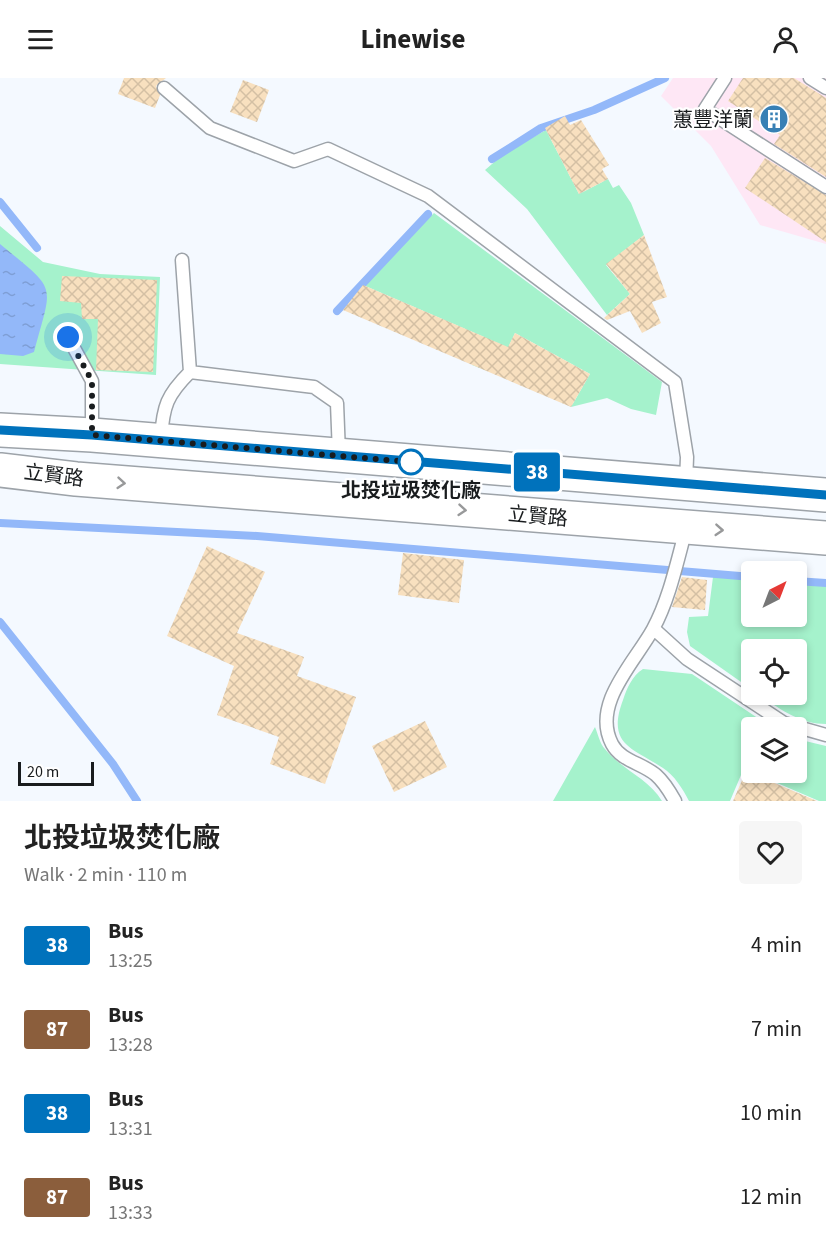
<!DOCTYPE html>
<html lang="en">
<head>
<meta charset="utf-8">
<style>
	body { margin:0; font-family:"Source Sans 3","Noto Sans TC",sans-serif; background:#f6f6f6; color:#222; height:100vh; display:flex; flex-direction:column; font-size:22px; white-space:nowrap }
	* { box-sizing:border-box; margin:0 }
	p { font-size:20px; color:#767676 }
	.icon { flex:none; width:33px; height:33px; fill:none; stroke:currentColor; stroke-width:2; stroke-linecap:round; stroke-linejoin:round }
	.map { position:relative; height:723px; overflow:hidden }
	.sheet { display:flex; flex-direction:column; background:#fff; flex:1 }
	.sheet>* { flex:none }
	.badge { padding:0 12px; border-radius:4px; font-size:21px; line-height:39px }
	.needle { width:39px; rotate:42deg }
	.controls { position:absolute; left:741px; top:483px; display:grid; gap:12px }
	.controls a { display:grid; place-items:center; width:66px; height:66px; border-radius:6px; background:#fff; box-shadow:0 3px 9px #0003; font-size:30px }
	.scale { position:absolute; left:18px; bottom:15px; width:76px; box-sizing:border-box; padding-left:6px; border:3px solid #191c1e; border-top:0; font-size:16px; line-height:21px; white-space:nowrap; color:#191c1e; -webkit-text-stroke:4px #fff; paint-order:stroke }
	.you { position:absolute; width:30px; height:30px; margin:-15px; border:4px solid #fff; border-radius:50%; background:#1a73e8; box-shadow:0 0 0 9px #1a73e833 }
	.map>.badge { position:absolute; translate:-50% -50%; box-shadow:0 0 0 3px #fff }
	.round { display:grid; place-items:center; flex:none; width:63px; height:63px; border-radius:6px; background:#f6f6f6 }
	.headline { display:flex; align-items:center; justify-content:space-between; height:102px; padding:0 24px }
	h1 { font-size:28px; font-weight:700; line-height:45px }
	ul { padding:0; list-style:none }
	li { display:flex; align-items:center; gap:18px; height:84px; padding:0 24px }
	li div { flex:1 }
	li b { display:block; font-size:22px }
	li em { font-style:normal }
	li .badge { min-width:66px; font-weight:700; text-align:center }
	header { display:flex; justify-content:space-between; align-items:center; height:78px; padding:0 24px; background:#fff; font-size:27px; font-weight:700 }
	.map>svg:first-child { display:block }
</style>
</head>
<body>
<header><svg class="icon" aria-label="menu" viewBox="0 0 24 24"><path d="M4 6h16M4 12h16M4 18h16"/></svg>Linewise<svg class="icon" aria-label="person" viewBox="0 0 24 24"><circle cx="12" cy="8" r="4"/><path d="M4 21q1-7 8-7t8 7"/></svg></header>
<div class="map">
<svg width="826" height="723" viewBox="0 0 826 723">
	<defs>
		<pattern id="water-ripples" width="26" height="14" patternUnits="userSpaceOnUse" patternTransform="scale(1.5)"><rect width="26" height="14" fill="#93b8f9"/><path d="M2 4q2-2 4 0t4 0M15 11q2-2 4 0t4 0" fill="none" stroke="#7e9ed5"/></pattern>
		<pattern id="building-cross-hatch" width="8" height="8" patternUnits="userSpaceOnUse" patternTransform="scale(1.5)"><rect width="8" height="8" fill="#f8e0bf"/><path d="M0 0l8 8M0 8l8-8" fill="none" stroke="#d4c0a4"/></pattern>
	</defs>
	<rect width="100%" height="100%" fill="#f4f9ff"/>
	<path fill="#fee7f5" d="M673,0H826V166L760,147L711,68L661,18Z"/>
	<path fill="#a5f2cc" d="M546,52L579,116L608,101L613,110L619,107L631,125L644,157L606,187L630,216L607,237L527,131L485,92L506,74Z
		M434,135L662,304L656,337L631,331L607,320L571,329L590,296L515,255L496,296L472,287L484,259L363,207Z
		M0,148L43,184L100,196L160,199L156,297L0,286Z
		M713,499L751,502L752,538H796L797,506L826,508V646C800,646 780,631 759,617L796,616V572H752L751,611L690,568L687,554L689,539L708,538Z
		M643,591L692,596L771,649L752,650L751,693L744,690L730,723H689C683,711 674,697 663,690C633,670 606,667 623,622C627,610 632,598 643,591Z
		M595,649C598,656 600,666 605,671C622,692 648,700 662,723H553Z
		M797,661L826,668V723H819L754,695L796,694Z"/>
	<path fill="url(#water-ripples)" d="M0,166C58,214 53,203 34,274L23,278L0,276Z"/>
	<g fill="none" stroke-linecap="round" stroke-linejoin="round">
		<path stroke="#93b8f9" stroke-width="8" d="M492,81L541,50L594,32L665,0
			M0,124L37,170
			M337,233L428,136
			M0,445L257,458L752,499
			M796,503L826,505
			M0,544L113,686L137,723"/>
	</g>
	<path fill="url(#building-cross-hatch)" d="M124,0H166L156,8L160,17L155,30L118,16Z
		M743,0H794L826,20V99L774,66L780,57L728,23Z
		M243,2L269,12L257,44L230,34Z
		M565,38L570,47L581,42L609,87L602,91L608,101L579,116L545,50Z
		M765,80L826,117V164L745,110Z
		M644,157L667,219L652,224L661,245L642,255L630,233L607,242L604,240L630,216L606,186Z
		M62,198L157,202L153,294L96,292L98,241H82L81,225L60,223Z
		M363,207L508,269L515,255L590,296L571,329L343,232Z
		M207,468L265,494L237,555L304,579L297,598L356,619L325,706L270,686L279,659L217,637L234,588L167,558Z
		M403,475L464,482L459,525L398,517Z
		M682,499L707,502L705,532L672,529Z
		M425,643L447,689L394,714L372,668Z
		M746,693L817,723H733Z"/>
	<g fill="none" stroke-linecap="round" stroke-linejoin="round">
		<g stroke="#9da3a9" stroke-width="15">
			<path id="lane" d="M725,0L705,31L826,109
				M810,0L826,10
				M164,10L210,50L294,83L328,71L428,118L675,304L687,379L686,405
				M182,182L190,294
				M68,259L92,303V355
				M161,360C163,328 167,317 190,294L314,309L337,325L339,376
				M654,551L687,581L784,645L826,657
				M675,723C670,714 664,704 656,697C642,685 621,683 612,666C591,626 635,584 653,551C669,522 677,484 686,451"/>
		</g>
		<g stroke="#9da3a9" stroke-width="36">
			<path id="secondary" d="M0,352L92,357L826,417
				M0,392L76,401L826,460"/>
		</g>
		<use href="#lane" stroke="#fff" stroke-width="12"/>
		<use href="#secondary" stroke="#fff" stroke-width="33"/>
	</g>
	<defs><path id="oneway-chevron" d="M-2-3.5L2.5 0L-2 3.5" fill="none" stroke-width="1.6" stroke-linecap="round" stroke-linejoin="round" transform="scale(1.5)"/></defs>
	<g stroke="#98999a">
		<use href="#oneway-chevron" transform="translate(121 405) rotate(5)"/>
		<use href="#oneway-chevron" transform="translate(462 432) rotate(5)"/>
		<use href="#oneway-chevron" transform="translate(719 452) rotate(4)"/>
	</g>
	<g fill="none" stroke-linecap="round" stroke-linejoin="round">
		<g stroke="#fff" stroke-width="14">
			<path id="line" d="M0,352L92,357L826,417"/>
		</g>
		<use href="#line" stroke="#0072bc" stroke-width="9"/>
		<path stroke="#191c1e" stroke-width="6" stroke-dasharray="0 10.8" d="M68,259L92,303V357L411,384"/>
	</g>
	<defs>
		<g id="building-disc" transform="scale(1.5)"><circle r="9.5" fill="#3880b5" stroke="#fff"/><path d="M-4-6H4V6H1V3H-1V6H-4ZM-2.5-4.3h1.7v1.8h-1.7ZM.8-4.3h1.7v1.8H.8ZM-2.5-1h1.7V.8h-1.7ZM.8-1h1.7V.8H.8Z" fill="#fff"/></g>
	</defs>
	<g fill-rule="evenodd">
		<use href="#building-disc" x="774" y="41"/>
	</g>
	<circle fill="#fff" stroke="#0072bc" stroke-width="3" cx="411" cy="384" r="12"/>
	<g text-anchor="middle" stroke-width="4.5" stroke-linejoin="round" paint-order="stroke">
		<g font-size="20" fill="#191c1e" stroke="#fff" text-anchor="end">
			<text x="753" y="48">蕙豐洋蘭</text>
		</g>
		<g font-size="20" fill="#191c1e" stroke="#fff">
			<text transform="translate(54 397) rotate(7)" y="7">立賢路</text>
			<text transform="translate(538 438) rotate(5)" y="7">立賢路</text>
		</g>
		<g font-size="20" font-weight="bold" fill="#191c1e" stroke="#fff">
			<text x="411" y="419">北投垃圾焚化廠</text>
		</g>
	</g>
</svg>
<div class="controls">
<a><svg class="needle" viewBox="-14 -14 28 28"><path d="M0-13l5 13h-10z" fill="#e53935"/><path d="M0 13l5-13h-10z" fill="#767676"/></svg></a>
<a><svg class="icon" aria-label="locate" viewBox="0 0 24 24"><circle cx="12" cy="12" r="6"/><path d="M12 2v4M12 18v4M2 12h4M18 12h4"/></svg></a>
<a><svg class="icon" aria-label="layers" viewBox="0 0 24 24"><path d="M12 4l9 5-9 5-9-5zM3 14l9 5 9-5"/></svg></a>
</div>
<div class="scale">20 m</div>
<div class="you" style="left:68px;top:259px"></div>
<b class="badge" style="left:537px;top:394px;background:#0072bc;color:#fff">38</b>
</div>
<section class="sheet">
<div class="headline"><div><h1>北投垃圾焚化廠</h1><p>Walk · 2 min · 110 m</p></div><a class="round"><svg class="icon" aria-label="heart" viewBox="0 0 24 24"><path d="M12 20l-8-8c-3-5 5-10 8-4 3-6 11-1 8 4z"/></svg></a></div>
<ul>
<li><span class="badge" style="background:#0072bc;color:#fff">38</span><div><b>Bus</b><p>13:25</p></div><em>4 min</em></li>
<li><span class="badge" style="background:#8b5e3c;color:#fff">87</span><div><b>Bus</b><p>13:28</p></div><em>7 min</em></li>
<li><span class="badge" style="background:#0072bc;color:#fff">38</span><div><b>Bus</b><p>13:31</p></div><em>10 min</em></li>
<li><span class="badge" style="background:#8b5e3c;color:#fff">87</span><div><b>Bus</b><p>13:33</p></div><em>12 min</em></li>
</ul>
</section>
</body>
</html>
